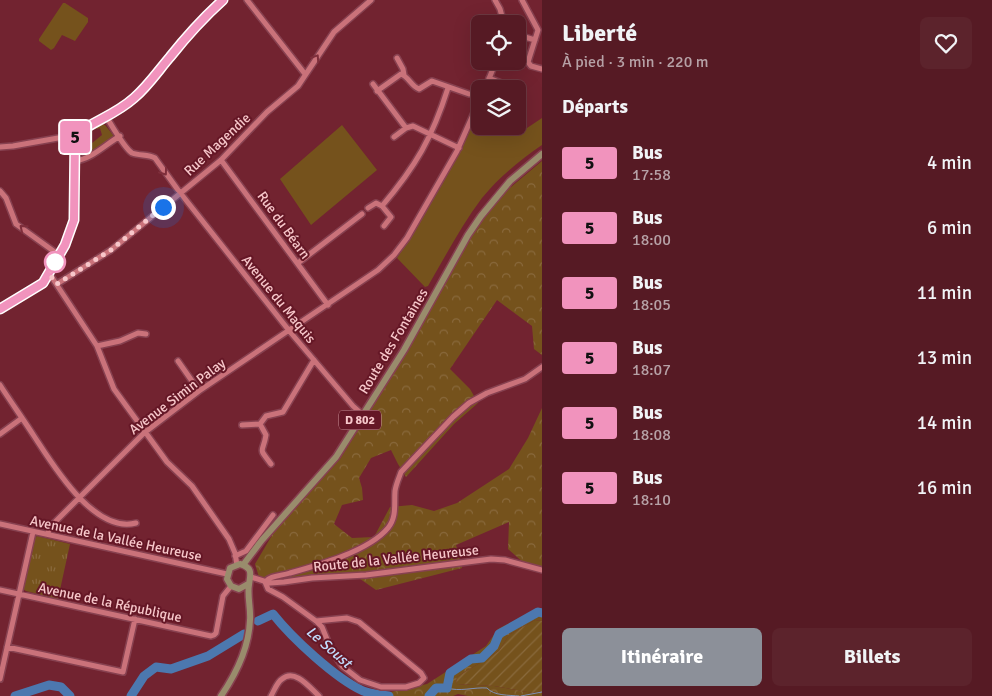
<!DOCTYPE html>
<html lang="fr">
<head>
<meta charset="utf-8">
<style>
	body { margin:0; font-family:Signika,sans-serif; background:#5c232c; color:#f1f3f6; height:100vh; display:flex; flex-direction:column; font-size:19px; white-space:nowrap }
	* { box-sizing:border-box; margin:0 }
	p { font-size:16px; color:#b6a1a6 }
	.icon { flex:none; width:28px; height:28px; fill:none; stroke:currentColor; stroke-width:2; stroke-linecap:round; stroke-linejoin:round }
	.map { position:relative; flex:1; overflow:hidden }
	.details { display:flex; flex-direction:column; background:#561a24; width:450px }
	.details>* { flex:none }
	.badge { padding:0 10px; border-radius:4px; font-size:18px; line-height:32px }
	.buttons { position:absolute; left:471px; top:15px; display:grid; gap:10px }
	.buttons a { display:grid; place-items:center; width:55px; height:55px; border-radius:8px; background:#561a24; box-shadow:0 5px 20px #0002,0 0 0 1px #6c3841; font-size:25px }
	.you { position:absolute; width:25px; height:25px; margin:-12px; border:4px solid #fff; border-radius:50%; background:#1a73e8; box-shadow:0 0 0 8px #1a73e833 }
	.map>.badge { position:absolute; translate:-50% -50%; box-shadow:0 0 0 2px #fff }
	h2 { padding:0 20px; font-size:19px; line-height:45px }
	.round { display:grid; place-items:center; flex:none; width:52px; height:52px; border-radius:8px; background:#5c232c }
	.summary { display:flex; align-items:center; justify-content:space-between; height:85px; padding:0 20px }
	h1 { font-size:24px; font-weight:800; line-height:38px }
	.primary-button { display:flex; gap:10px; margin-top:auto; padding:10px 20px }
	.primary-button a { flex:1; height:58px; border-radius:8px; background:#8c9099; color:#fff; font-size:20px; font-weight:800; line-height:58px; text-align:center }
	.primary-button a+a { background:#5c232c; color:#f1f3f6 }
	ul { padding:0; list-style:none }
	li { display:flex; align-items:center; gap:15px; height:65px; padding:0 20px }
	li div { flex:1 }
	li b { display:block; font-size:19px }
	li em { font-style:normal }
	li .badge { min-width:55px; font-weight:700; text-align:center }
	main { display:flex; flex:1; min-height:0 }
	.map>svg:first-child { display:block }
</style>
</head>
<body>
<main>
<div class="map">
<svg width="542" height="696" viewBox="0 0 542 696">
	<defs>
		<pattern id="forest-crowns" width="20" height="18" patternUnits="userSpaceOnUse" patternTransform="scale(1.25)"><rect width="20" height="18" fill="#75521c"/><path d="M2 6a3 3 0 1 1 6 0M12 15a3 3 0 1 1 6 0" fill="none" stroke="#89693c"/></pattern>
		<pattern id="park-tufts" width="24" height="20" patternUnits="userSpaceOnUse" patternTransform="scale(1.25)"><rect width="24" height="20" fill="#75521c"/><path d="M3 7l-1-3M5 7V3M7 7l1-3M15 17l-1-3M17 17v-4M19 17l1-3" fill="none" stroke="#89693c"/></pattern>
		<pattern id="garden-furrows" width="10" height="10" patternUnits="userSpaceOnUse" patternTransform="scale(1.25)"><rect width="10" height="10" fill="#75521c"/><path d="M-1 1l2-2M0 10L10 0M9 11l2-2" fill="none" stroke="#89693c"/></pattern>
	</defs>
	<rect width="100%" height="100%" fill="#722330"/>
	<path fill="#75521c" d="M63,3H65L88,18V22L75,41L62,35L54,48L51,50L39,41V39Z
		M480,109V126H517L521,132L542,118V145C520,160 498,178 482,198C461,226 445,257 428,286L425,287L397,258C428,209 457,162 480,109Z
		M342,125L377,170L311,225L280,179Z"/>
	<path fill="url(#forest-crowns)" d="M542,161V355L534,349L532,326L497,300L450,369L470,389L478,403L454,424L406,477L398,464L391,450L371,458L359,478L362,488L363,500L342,505L334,524L352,538L374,537L390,507L412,505L434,511L457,503L509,469L528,438L542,408V568L525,564L508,549L509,522L456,545L462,568L376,590L353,574L270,579L259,577L255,564L274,532L340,459L404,357L471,235L505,192Z
		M535,610H542V621L535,620L509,635L499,651L457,677L456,684L494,686L533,693L542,691V696H468L458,694L453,696H377V695L427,684L486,646L498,629Z"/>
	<path fill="url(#park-tufts)" d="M100,124L105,125L113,135V139L88,155L89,152L86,148L102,135L100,128L97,129L96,127Z
		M37,536L70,544L58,599L26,591L23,589L35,538Z"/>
	<path fill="url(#garden-furrows)" d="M535,620L542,621V691L533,693L494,686L456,684L457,677L499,651L509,635Z"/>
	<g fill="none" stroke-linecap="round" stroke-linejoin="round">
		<path stroke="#7f90b7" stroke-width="1" d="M447,688C460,692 474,687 487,688C494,696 509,695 519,696
			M521,696L542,692"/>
		<path stroke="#4c78af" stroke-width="9" d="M258,621L273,614C292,638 335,678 363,691C372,694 380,695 389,696
			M15,696L49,685L61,687L70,696
			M131,696L144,676L156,667L171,669L208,656L244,634
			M429,696L436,688H447L450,673L471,659L482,658L494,646L499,634L538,612L542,613"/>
		<g stroke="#874150" stroke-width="8">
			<path id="minor" d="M247,0L305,74
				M495,0L500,9L504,24
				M522,0L538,30L528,62L531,66L542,69
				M518,35L535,40
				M397,58L403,69L404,75
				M489,78L511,87
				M373,84L406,128
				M485,89L496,61
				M377,91L401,74C409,77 411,86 419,89L432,81L469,94
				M107,118C112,126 125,149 132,153C140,156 148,154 155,158L178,190L291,333L353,406L363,415
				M394,137L406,128L413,126L459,148
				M0,147L13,146L75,135L85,127L115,113L148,84L181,43L223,0
				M221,160L328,305
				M75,161C92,159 106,144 120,136
				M0,191L6,198L16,224L59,255
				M382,206L391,217L384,226
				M368,208L376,203L382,206C416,166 432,138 448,88
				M298,263L362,214
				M49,273L97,346L114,389L167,462L192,486L229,539L235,553L237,565
				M57,284L111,250L221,160L267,112L298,86L334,32L371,0
				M0,309L43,283L65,245L74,220L75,135
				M97,346L120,341L138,333L146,334
				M178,361L199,391
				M0,385C11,402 23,419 34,436C53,465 94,534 136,523
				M242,425L260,424
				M0,434L22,418
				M271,464C257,446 263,454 266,435L260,424L266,416L283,412L314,360
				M0,524L227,574
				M47,534L53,524L144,433L199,391L378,270L394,255L407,238L457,151L480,99
				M235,556L246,551L273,515
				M251,577L270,583L284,582L312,578L366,575L491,559L505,560L542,570
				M265,582C270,575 282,576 290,573C319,565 369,551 388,528C397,517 394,504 395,491C396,484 399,478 401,472L453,417L469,403L487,393L525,379L542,367
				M265,582L268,589L283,597L316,621L322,627L331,649L342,666L360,680L381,687H406L419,683L424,678L421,673L359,622L347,618L316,621
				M0,590L211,636L214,635L216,633L223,596L231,586
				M7,647L123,672L135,619
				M0,679L33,532
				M271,696C274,691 277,682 282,679C295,668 310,688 319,696"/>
		</g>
		<g stroke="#874150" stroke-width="9">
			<path id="major" d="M243,565L262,540L336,457L404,350L468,235L481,216L510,181L542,154
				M221,696C236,674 249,647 250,620C251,609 247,595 249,585C250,575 254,568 240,564L230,568L227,579L231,586L239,589L248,584"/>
		</g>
		<use href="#minor" stroke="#ca727a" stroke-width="5"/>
		<use href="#major" stroke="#998c6c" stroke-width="6"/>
	</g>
	<defs><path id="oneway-chevron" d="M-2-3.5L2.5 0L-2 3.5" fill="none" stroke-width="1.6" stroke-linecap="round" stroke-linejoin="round" transform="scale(1.25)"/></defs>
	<g stroke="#7e2e3b">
		<use href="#oneway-chevron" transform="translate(316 58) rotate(-57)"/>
		<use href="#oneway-chevron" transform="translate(164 172) rotate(54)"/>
		<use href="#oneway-chevron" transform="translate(23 228) rotate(-141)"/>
	</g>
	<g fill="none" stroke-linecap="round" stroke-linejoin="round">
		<g stroke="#fff" stroke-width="11">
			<path id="line" d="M0,309L43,283L65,245L74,220L75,135C95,120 115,115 134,98C148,86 158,71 170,57C186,37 204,17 223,0"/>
		</g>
		<use href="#line" stroke="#f193bd" stroke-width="8"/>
		<path stroke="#f7c7ca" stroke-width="5" stroke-dasharray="0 9" d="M55,262L49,274L57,284L111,250L163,207"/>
	</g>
	<circle fill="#fff" stroke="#f193bd" stroke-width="2.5" cx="55" cy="262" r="10"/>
	<g text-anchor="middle" stroke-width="4" stroke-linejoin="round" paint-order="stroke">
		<rect fill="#651726" stroke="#cb9299" stroke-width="1" x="339" y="410.5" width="42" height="19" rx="4"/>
		<g font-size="12" font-weight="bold" fill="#f7c7ca">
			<text x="360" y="424">D 802</text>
		</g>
		<g font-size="14" fill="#f7c7ca" stroke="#651726">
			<text transform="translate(217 144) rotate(-43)" y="5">Rue Magendie</text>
			<text transform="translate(284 225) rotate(54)" y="5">Rue du Béarn</text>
			<text transform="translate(279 299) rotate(51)" y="5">Avenue du Maquis</text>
			<text transform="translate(393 341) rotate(-59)" y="5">Route des Fontaines</text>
			<text transform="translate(177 396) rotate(-37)" y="5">Avenue Simin Palay</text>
			<text transform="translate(116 538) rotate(12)" y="5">Avenue de la Vallée Heureuse</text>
			<text transform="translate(396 558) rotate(-6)" y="5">Route de la Vallée Heureuse</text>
			<text transform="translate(110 602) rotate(12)" y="5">Avenue de la République</text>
		</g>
		<g font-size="15" font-style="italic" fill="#c1dafa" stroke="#651726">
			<text transform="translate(329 647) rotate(41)" y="5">Le Soust</text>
		</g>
	</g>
</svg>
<div class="buttons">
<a><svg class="icon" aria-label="locate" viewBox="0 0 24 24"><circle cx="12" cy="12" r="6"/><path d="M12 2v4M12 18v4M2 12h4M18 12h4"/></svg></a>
<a><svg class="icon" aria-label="layers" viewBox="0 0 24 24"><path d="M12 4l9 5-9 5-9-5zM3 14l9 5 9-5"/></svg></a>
</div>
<div class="you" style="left:163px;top:207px"></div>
<b class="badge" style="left:75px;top:137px;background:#f193bd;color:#111">5</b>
</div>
<section class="details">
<div class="summary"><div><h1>Liberté</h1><p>À pied · 3 min · 220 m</p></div><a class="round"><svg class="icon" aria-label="heart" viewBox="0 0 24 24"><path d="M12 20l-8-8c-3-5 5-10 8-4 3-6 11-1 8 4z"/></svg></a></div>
<h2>Départs</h2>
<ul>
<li><span class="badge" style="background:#f193bd;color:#111">5</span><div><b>Bus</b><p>17:58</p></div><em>4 min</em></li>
<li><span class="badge" style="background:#f193bd;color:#111">5</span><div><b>Bus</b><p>18:00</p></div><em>6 min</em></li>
<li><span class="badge" style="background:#f193bd;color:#111">5</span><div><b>Bus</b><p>18:05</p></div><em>11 min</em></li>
<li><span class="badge" style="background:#f193bd;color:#111">5</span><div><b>Bus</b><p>18:07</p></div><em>13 min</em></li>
<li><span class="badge" style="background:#f193bd;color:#111">5</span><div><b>Bus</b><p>18:08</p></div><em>14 min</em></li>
<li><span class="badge" style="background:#f193bd;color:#111">5</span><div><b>Bus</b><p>18:10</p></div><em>16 min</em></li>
</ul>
<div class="primary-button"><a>Itinéraire</a><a>Billets</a></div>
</section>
</main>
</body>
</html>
